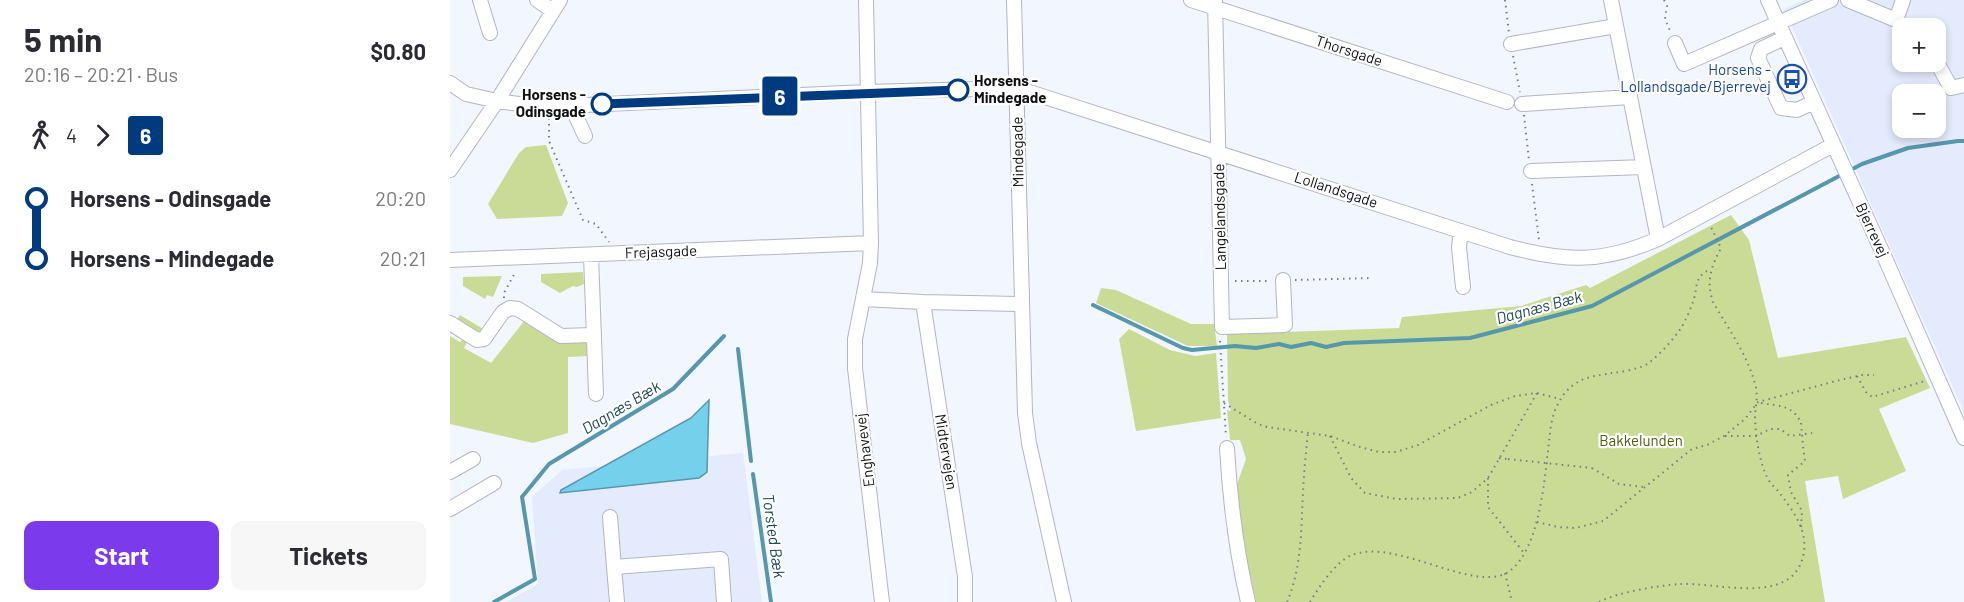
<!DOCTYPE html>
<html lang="en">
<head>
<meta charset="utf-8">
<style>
	body { margin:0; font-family:Barlow,sans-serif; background:#f7f7f7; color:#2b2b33; height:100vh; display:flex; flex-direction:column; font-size:22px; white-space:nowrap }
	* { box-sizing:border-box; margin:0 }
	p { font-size:20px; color:#7c7c81 }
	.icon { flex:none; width:33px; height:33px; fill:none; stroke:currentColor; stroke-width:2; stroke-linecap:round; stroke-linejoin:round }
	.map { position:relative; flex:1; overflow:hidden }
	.details { display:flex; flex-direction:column; background:#fff; width:450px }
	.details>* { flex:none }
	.badge { padding:0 12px; border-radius:4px; font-size:21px; line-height:39px }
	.tools { position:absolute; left:1442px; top:18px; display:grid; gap:12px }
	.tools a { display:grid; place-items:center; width:54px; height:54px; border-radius:12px; background:#fff; box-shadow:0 3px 9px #0003; font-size:30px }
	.map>.badge { position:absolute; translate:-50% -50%; box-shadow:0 0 0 3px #fff }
	.legs { display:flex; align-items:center; gap:9px; height:66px; padding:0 24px; font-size:20px }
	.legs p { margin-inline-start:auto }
	.summary { display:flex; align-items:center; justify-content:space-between; height:102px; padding:0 24px }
	h1 { font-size:33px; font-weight:700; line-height:45px }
	.cta { display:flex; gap:12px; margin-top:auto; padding:12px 24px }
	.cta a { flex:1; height:69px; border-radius:12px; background:#7c3aed; color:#fff; font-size:24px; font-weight:700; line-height:69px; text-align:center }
	.cta a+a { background:#f7f7f7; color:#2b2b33 }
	ul { padding:0 24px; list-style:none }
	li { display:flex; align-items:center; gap:21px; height:60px; font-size:22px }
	li i { display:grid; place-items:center; width:9px; height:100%; margin:0 8px; background:currentColor }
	li i::after { content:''; width:15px; height:15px; margin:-8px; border:4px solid; border-radius:50%; background:#fff }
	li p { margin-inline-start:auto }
	li:first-child i { background:linear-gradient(#0000 50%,currentColor 0) }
	li:last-child i { background:linear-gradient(currentColor 50%,#0000 0) }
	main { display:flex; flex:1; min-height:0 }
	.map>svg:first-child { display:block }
</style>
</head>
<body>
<main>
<section class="details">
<div class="summary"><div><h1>5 min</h1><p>20:16 – 20:21 · Bus</p></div><b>$0.80</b></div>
<div class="legs"><svg class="icon" aria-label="walk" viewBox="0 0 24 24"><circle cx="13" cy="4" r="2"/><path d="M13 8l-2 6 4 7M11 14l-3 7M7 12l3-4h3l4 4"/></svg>4<svg class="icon" aria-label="forward" viewBox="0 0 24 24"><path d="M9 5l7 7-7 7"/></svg><b class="badge" style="background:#003b80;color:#fff">6</b></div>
<ul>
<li><i style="color:#003b80"></i><b>Horsens - Odinsgade</b><p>20:20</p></li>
<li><i style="color:#003b80"></i><b>Horsens - Mindegade</b><p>20:21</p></li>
</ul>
<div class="cta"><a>Start</a><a>Tickets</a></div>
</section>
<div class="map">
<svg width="1514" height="602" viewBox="0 0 1514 602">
	<rect width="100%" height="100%" fill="#f2f6ff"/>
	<path fill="#e4ebfd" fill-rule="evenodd" d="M1354,0H1412L1419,3L1421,0H1514V412L1334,9ZM1452,28H1485V62H1452ZM1452,94H1485V128H1452Z
		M293,453L312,602H56L88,584L82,497L112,470Z"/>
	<path fill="#cadb95" d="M96,145L118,203L112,216L47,219L38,204L69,153L76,147Z
		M1281,215L1299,240L1328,358L1456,337L1480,388L1429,409L1456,471L1393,499L1388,476L1355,481L1375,602H806L790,527L787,484L796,459L790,440H780L777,410L781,411L778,400L777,334L949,328L952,317L1071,306L1136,285L1140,288Z
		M133,272L134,284L127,287L123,286L110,293L91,282V274Z
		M52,276L43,297L37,295L35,299L13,286V277Z
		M651,288L666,290L741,324H764L767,346H738L646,303Z
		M10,315L35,330L31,334H25L6,321Z
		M75,320L138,341L140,356L118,357V433L83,443L0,424V336L10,342L13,339L17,342L14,348L41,363Z
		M679,329L720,350L745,356L766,353L771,418L686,431L669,339Z"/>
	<path fill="#74d0eb" stroke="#5697ab" stroke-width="1.5" d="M259,400L257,472L249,478L110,493L111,490L241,418Z"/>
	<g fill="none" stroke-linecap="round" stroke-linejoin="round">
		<path stroke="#5697ab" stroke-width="4" d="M643,305L733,348L742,350L785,346L806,348L829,344L841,347L861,343L876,347L894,343L1020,338L1142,306L1412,164L1458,148L1508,141H1514
			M288,349L301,461
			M303,474L321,602
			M44,602L85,579L72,497L99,464L223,389L274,336"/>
		<g stroke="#b2b6c1" stroke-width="16">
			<path id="minor" d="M30,0L40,33
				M87,0L103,11
				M416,0L421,243L420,263L405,339V368L432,602
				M564,0L575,413L579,443L614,602
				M741,0L1057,102
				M765,0L772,327L835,325L833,280
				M1161,0L1208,239
				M1318,0L1435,258L1514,438
				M1398,0L1446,20L1453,0
				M1334,38L1311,49L1308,58L1331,108L1347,110L1364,102
				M1225,43L1234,64L1381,0
				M1061,44L1166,26
				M1485,59L1501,88L1514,85
				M0,83L16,94L47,101L92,107L417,92L567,88L1060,247C1117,262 1153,263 1208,239L1383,145
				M1072,104L1180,97
				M121,105L135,136
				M0,170L47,101L110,0
				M1081,171L1194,167
				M1011,231L1009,247L1013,287
				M141,255L146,394
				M0,260L421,243
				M413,299L473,302L572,304
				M473,302L515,577V602
				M0,323L27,340L34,339L53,312L60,308L68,309L111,336L144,335
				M777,448C780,502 786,550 798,602
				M0,472L23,459
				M0,509L44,483
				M160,517L164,567
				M167,602L164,567L271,559L274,602"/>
		</g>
		<path stroke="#7b7d84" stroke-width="2" stroke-dasharray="1.5 4.5" stroke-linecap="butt" d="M1055,0L1059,33
			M1214,0L1217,6L1215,19L1221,33
			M1063,56L1070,92
			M1074,115L1079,160
			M99,118V141L133,220L146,224L159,242
			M1082,184L1089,240
			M845,280L923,278
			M785,281H821
			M54,298V293L66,271
			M770,341L776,437
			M1407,376L1416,392L1422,397L1475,381
			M774,403L808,424L817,427L880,436L910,447L929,452H946L968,445L1041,405L1065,396L1087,393L1110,399
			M1311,403C1329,406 1343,405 1351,423
			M880,436L901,478L915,493L947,499L1008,498L1022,492L1038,478L1087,393
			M1275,436H1306L1320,429H1330L1340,436L1362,433
			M1049,458L1058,459
			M1142,468L1169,484L1194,487
			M1038,478V507L1074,553
			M1087,522L1108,527L1126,528L1153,521L1242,449L1257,445L1274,436L1295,419L1308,402L1390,380L1412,375H1424
			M1351,527L1352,511L1341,492L1338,475L1355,461L1353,446
			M1055,573L1062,602
			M837,602C852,567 851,530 853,492C854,472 856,452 858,432
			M860,602C869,587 886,561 902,555C947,537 1028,597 1061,570C1089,547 1094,484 1098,451C1100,436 1100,420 1107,406C1123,372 1148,377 1180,370C1187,368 1194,367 1200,362C1211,353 1223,340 1231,328C1236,320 1241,308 1244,299C1248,284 1244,278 1260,269
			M1149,602C1168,592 1207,586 1229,584C1263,582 1327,602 1348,569C1354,559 1356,546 1353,534C1349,518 1338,504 1328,491C1324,487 1319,482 1317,477C1309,460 1306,438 1305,419C1305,408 1308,399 1306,388C1299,357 1279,330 1263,302C1256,281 1261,267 1271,248L1260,225"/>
		<use href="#minor" stroke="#fff" stroke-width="14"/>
		<path stroke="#7b7d84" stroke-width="2" stroke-dasharray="1.5 4.5" stroke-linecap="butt" d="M1351,423L1353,446
			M1058,459L1142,468"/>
	</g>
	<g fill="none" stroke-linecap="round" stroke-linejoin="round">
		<g stroke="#fff" stroke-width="14">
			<path id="line-1" d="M152,104L508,90"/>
		</g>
		<use href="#line-1" stroke="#003b80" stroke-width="9"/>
	</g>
	<defs>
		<g id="bus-ring" transform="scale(1.5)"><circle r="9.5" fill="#fff" stroke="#1a4fb4" stroke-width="1.5"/><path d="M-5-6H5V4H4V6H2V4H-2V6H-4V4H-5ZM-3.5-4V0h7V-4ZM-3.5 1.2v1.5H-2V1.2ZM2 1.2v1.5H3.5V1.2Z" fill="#1a4fb4"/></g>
	</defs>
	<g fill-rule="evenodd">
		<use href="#bus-ring" x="1342" y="79"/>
	</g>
	<g fill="#fff" stroke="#003b80" stroke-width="3">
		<circle cx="508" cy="90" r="10"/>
		<circle cx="152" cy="104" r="10"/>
	</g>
	<g text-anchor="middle" stroke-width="4.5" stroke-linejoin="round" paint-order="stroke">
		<g font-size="15" fill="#101115" stroke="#fff">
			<text transform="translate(899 51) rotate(18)" y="5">Thorsgade</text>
			<text transform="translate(568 152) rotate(-91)" y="5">Mindegade</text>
			<text transform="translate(886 190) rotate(18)" y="5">Lollandsgade</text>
			<text transform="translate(770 217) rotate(-91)" y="5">Langelandsgade</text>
			<text transform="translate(1422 230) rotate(65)" y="5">Bjerrevej</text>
			<text transform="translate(211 252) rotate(-2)" y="5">Frejasgade</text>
			<text transform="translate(415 450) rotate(-97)" y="5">Enghavevej</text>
			<text transform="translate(496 452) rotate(81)" y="5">Midtervejen</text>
		</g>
		<g font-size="15" fill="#164399" stroke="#fff" text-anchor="end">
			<text x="1321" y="75">Horsens -<tspan x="1321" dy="17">Lollandsgade/Bjerrevej</tspan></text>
		</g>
		<g font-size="15" font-weight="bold" fill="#101115" stroke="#fff" text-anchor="start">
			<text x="524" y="86">Horsens -<tspan x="524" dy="17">Mindegade</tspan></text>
			<text x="136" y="100" text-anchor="end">Horsens -<tspan x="136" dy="17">Odinsgade</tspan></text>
		</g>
		<g font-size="15" fill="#505d0c" stroke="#fff">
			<text x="1191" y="446">Bakkelunden</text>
		</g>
		<g font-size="16" font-style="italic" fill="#204955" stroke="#fff">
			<text transform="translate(1089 307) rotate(-15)" y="6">Dagnæs Bæk</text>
			<text transform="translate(171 407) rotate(-31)" y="6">Dagnæs Bæk</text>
			<text transform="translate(324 536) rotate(82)" y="6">Torsted Bæk</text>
		</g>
	</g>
</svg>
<div class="tools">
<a>+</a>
<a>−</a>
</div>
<b class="badge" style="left:330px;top:96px;background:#003b80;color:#fff">6</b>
</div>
</main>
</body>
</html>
